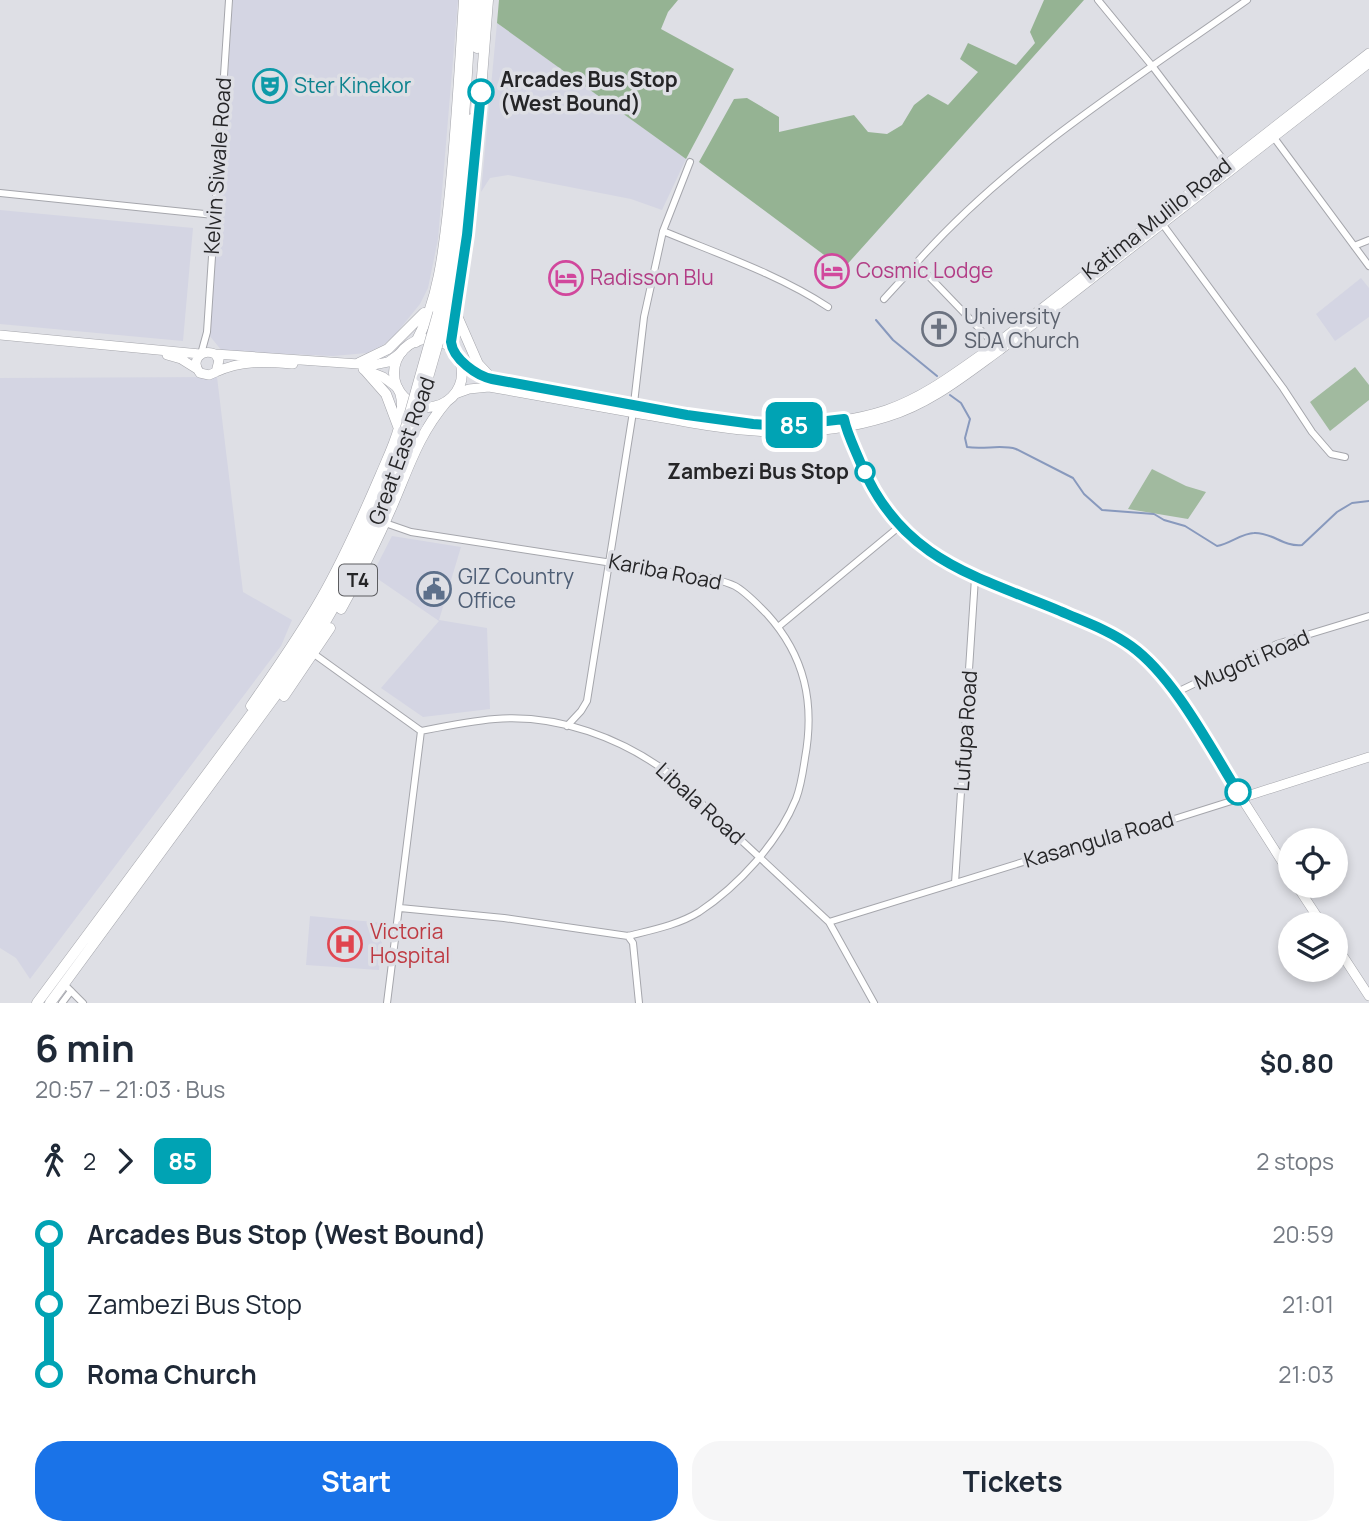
<!DOCTYPE html>
<html lang="en">
<head>
<meta charset="utf-8">
<style>
	body { margin:0; font-family:Manrope,sans-serif; background:#f6f6f7; color:#1f2937; height:100vh; display:flex; flex-direction:column; font-size:26px; white-space:nowrap }
	* { box-sizing:border-box; margin:0 }
	p { font-size:23px; color:#747a83 }
	.icon { flex:none; width:38px; height:38px; fill:none; stroke:currentColor; stroke-width:2; stroke-linecap:round; stroke-linejoin:round }
	.map { position:relative; height:1003px; overflow:hidden }
	.details { display:flex; flex-direction:column; background:#fff; flex:1 }
	.details>* { flex:none }
	.badge { padding:0 14px; border-radius:10px; font-size:24px; line-height:46px }
	.buttons { position:absolute; left:1278px; top:828px; display:grid; gap:14px }
	.buttons a { display:grid; place-items:center; width:70px; height:70px; border-radius:50%; background:#fff; box-shadow:0 4px 10px #0003; font-size:35px }
	.map>.badge { position:absolute; translate:-50% -50%; box-shadow:0 0 0 4px #fff }
	.legs { display:flex; align-items:center; gap:10px; height:77px; padding:0 35px; font-size:23px }
	.legs p { margin-inline-start:auto }
	.summary { display:flex; align-items:center; justify-content:space-between; height:119px; padding:0 35px }
	h1 { font-size:38px; font-weight:700; line-height:52px }
	.primary-button { display:flex; gap:14px; margin-top:auto; padding:14px 35px }
	.primary-button a { flex:1; height:80px; border-radius:28px; background:#1a73e8; color:#fff; font-size:28px; font-weight:700; line-height:80px; text-align:center }
	.primary-button a+a { background:#f6f6f7; color:#1f2937 }
	ul { padding:0 35px; list-style:none }
	li { display:flex; align-items:center; gap:24px; height:70px; font-size:26px }
	li i { display:grid; place-items:center; width:10px; height:100%; margin:0 9px; background:currentColor }
	li i::after { content:''; width:18px; height:18px; margin:-9px; border:5px solid; border-radius:50%; background:#fff }
	li p { margin-inline-start:auto }
	li:first-child i { background:linear-gradient(#0000 50%,currentColor 0) }
	li:last-child i { background:linear-gradient(currentColor 50%,#0000 0) }
	.map>svg:first-child { display:block }
</style>
</head>
<body>
<div class="map">
<svg width="1369" height="1003" viewBox="0 0 1369 1003">
	<rect width="100%" height="100%" fill="#dedfe5"/>
	<path fill="#d4d5e3" d="M233,0H458L438,239L428,288L420,304L394,336L383,345L367,353L333,356L222,351L209,335L218,224Z
		M497,23L686,159L662,210L631,199L508,175L490,178L481,192Z
		M0,210L193,228L183,341L0,324Z
		M1361,278L1369,288V317L1335,341L1316,314Z
		M217,377L243,592L292,620L281,646L30,979L16,958L0,948V378Z
		M392,536L461,547L439,620L487,628L490,709L423,717L381,688L439,621L372,575Z
		M310,916L384,923L379,970L306,965Z"/>
	<path fill="#a1ba9f" d="M1355,367L1369,385V400L1330,431L1310,402Z
		M1152,469L1186,486L1206,492L1188,519L1128,509Z"/>
	<path fill="#95b393" d="M499,0H678L668,12L661,29L734,69L686,159L497,23Z
		M1044,0H1084L843,269L699,162L734,99L747,98L779,117V132L854,115L868,132L887,134L902,125L914,105L928,94L948,105L978,72L960,59L968,43L1016,65L1035,43L1030,32Z"/>
	<g fill="none" stroke-linecap="round" stroke-linejoin="round">
		<path stroke="#8899bd" stroke-width="2" d="M876,320L893,340L937,376
			M950,395L961,403L970,419L965,438L967,447C984,450 1001,444 1016,449L1073,478L1084,494L1102,510L1154,514L1164,520L1185,526L1217,546C1230,544 1242,533 1254,533C1272,532 1283,547 1302,545L1337,512L1352,503L1369,501"/>
		<g stroke="#a5a6ac" stroke-width="8">
			<path id="street" d="M1098,0L1153,67L1228,166
				M1272,135L1369,266
				M0,193L214,215
				M1161,222L1283,388L1312,432L1331,454L1345,457
				M663,231C718,254 778,274 828,307
				M1354,246L1369,240
				M884,299L917,263
				M996,346L920,267L917,263L919,260C1013,155 1133,81 1247,0
				M201,354L207,332L229,0
				M385,523L411,532L710,578C718,580 727,582 735,586C746,592 758,605 767,614C805,656 815,703 805,758C803,772 801,786 796,799C778,843 738,886 699,912C678,925 652,930 628,936
				M778,627L900,526
				M314,654L421,731C446,726 470,721 495,719C558,714 622,738 671,775L829,922L874,1003
				M1175,693L1277,644L1369,616
				M567,726L581,711L587,701L633,412L644,317L663,231L690,162
				M955,883L975,578
				M400,908L504,918L628,936
				M829,922L1104,837L1168,821L1241,798
				M628,936L633,943L639,1003
				M64,984L83,1003
				M62,1003L71,991
				M387,1003L421,731"/>
		</g>
		<g stroke="#a5a6ac" stroke-width="10">
			<path id="secondary" d="M0,335L200,354
				M215,354L219,360L216,372L209,375L200,373C190,361 201,348 215,354L373,365L388,362L402,352
				M167,355L181,359L197,369
				M458,357L483,377C533,389 584,396 634,405C718,420 802,437 886,410C927,396 960,369 995,345L1369,53
				M363,369L383,377L398,388
				M216,372C242,360 266,362 293,364
				M455,394L469,389L489,387C537,396 586,404 635,413C724,429 796,445 887,417C930,404 964,376 1000,350L1369,63
				M844,422C862,482 898,537 953,567C987,586 1026,597 1062,612C1092,625 1120,635 1145,657C1170,679 1187,711 1204,739C1233,784 1261,829 1290,874
				M1241,798L1369,757
				M1297,886L1322,924
				M1335,944L1369,996"/>
		</g>
		<g stroke="#a5a6ac" stroke-width="11">
			<path id="primary" d="M477,48L480,0
				M438,313C459,209 466,105 471,0
				M446,315L460,233L472,119
				M457,316L478,364L492,379
				M394 373a34 34 0 1 1 68 0a34 34 0 1 1-68 0Z
				M416,342C439,300 444,248 449,202C456,135 460,68 464,0
				M451,348L475,167L488,0
				M359,363L388,349L424,313
				M364,369L386,394L398,426
				M341,609C360,575 377,541 392,506C409,467 418,435 447,401
				M284,696L330,628
				M251,706C275,671 300,636 321,599C344,559 363,516 381,474C391,450 408,418 400,392
				M37,1003L302,646L347,568L370,518L405,430
				M50,1003L309,650L354,572L377,520L412,433"/>
		</g>
		<use href="#street" stroke="#fff" stroke-width="6"/>
		<use href="#secondary" stroke="#fff" stroke-width="9"/>
		<use href="#primary" stroke="#fff" stroke-width="10"/>
		<g stroke="#a5a6ac" stroke-width="11" stroke-linecap="butt">
			<path id="primary-bridge" d="M405,430L438,313
				M412,433L446,315"/>
		</g>
		<use href="#primary-bridge" stroke="#fff" stroke-width="10"/>
	</g>
	<g fill="none" stroke-linecap="round" stroke-linejoin="round">
		<g stroke="#fff" stroke-width="16">
			<path id="line-1" d="M481,92L467,235L451,342C453,359 477,376 492,379L687,415L753,424L784,426L844,419C847,434 855,449 861,464C901,559 973,575 1060,611C1085,622 1109,630 1131,646C1174,677 1210,747 1238,792"/>
		</g>
		<use href="#line-1" stroke="#00a3b4" stroke-width="10"/>
	</g>
	<defs>
		<g id="theatre-ring" transform="scale(1.75)"><circle r="9.5" fill="#dedfe5" stroke="#0f9aa8" stroke-width="1.5"/><path d="M-5-5.5Q0-4 5-5.5V0Q5 5 0 6Q-5 5-5 0ZM-3.3-2.5H-1v1.5H-3.3ZM1-2.5H3.3v1.5H1ZM-2.8 1Q0 5.5 2.8 1Z" fill="#0f9aa8"/></g>
		<g id="hotel-ring" transform="scale(1.75)"><circle r="9.5" fill="#dedfe5" stroke="#d1479c" stroke-width="1.5"/><path d="M-6-4.5h1.5V1H6V5H4.5V3h-9V5H-6ZM-4 0a1.8 1.8 0 1 1 3.6 0ZM.5 0V-2.5h3Q6-2.5 6 0Z" fill="#d1479c"/></g>
		<g id="church-ring" transform="scale(1.75)"><circle r="9.5" fill="#dedfe5" stroke="#6b7280" stroke-width="1.5"/><path d="M-1.2-6h2.4v3.5h3.3v2.4h-3.3V6h-2.4V-.1h-3.3v-2.4h3.3Z" fill="#6b7280"/></g>
		<g id="civic-ring" transform="scale(1.75)"><circle r="9.5" fill="#dedfe5" stroke="#5c6f8a" stroke-width="1.5"/><path d="M-.6-6.5H3V-4.5H.6V-3L4-1V1h2V6H-6V1h2V-1L-.6-3ZM-1.2 2.5V6h2.4V2.5Z" fill="#5c6f8a"/></g>
		<g id="hospital-ring" transform="scale(1.75)"><circle r="9.5" fill="#dedfe5" stroke="#e0444e" stroke-width="1.5"/><path d="M-5-5h3v3.5h4V-5h3V5h-3V1.5h-4V5h-3Z" fill="#e0444e"/></g>
	</defs>
	<g fill-rule="evenodd">
		<use href="#theatre-ring" x="270" y="86"/>
		<use href="#hotel-ring" x="832" y="271"/>
		<use href="#hotel-ring" x="566" y="278"/>
		<use href="#church-ring" x="939" y="329"/>
		<use href="#civic-ring" x="434" y="589"/>
		<use href="#hospital-ring" x="345" y="944"/>
	</g>
	<g fill="#fff" stroke="#00a3b4" stroke-width="3.5">
		<circle cx="481" cy="92" r="12"/>
		<circle cx="865" cy="472" r="9"/>
		<circle cx="1238" cy="792" r="12"/>
	</g>
	<g text-anchor="middle" stroke-width="7" stroke-linejoin="round" paint-order="stroke">
		<rect fill="#dedfe5" stroke="#5c5d60" stroke-width="2" x="339" y="564.5" width="38" height="31" rx="5"/>
		<g font-size="19" font-weight="bold" fill="#252527">
			<text x="358" y="587">T4</text>
		</g>
		<g font-size="21" font-weight="bold" fill="#252527" stroke="#dedfe5" text-anchor="start">
			<text x="500" y="87">Arcades Bus Stop<tspan x="500" dy="24">(West Bound)</tspan></text>
			<text x="849" y="479" text-anchor="end">Zambezi Bus Stop</text>
		</g>
		<g font-size="21" fill="#0d838f" stroke="#dedfe5" text-anchor="start">
			<text x="294" y="93">Ster Kinekor</text>
		</g>
		<g font-size="21" fill="#252527" stroke="#dedfe5">
			<text transform="translate(218 166) rotate(-86)" y="7">Kelvin Siwale Road</text>
			<text transform="translate(1157 219) rotate(-38)" y="7">Katima Mulilo Road</text>
			<text transform="translate(402 451) rotate(-70)" y="7">Great East Road</text>
			<text transform="translate(665 572) rotate(11)" y="7">Kariba Road</text>
			<text transform="translate(1252 660) rotate(-23)" y="7">Mugoti Road</text>
			<text transform="translate(966 731) rotate(-86)" y="7">Lufupa Road</text>
			<text transform="translate(700 804) rotate(42)" y="7">Libala Road</text>
			<text transform="translate(1099 840) rotate(-16)" y="7">Kasangula Road</text>
		</g>
		<g font-size="21" fill="#b23c85" stroke="#dedfe5" text-anchor="start">
			<text x="856" y="278">Cosmic Lodge</text>
			<text x="590" y="285">Radisson Blu</text>
		</g>
		<g font-size="21" fill="#5b616d" stroke="#dedfe5" text-anchor="start">
			<text x="964" y="324">University<tspan x="964" dy="24">SDA Church</tspan></text>
		</g>
		<g font-size="21" fill="#4e5e75" stroke="#dedfe5" text-anchor="start">
			<text x="458" y="584">GIZ Country<tspan x="458" dy="24">Office</tspan></text>
		</g>
		<g font-size="21" fill="#be3a42" stroke="#dedfe5" text-anchor="start">
			<text x="370" y="939">Victoria<tspan x="370" dy="24">Hospital</tspan></text>
		</g>
	</g>
</svg>
<div class="buttons">
<a><svg class="icon" aria-label="locate" viewBox="0 0 24 24"><circle cx="12" cy="12" r="6"/><path d="M12 2v4M12 18v4M2 12h4M18 12h4"/></svg></a>
<a><svg class="icon" aria-label="layers" viewBox="0 0 24 24"><path d="M12 4l9 5-9 5-9-5zM3 14l9 5 9-5"/></svg></a>
</div>
<b class="badge" style="left:794px;top:425px;background:#00a3b4;color:#fff">85</b>
</div>
<section class="details">
<div class="summary"><div><h1>6 min</h1><p>20:57 – 21:03 · Bus</p></div><b>$0.80</b></div>
<div class="legs"><svg class="icon" aria-label="walk" viewBox="0 0 24 24"><circle cx="13" cy="4" r="2"/><path d="M13 8l-2 6 4 7M11 14l-3 7M7 12l3-4h3l4 4"/></svg>2<svg class="icon" aria-label="forward" viewBox="0 0 24 24"><path d="M9 5l7 7-7 7"/></svg><b class="badge" style="background:#00a3b4;color:#fff">85</b><p>2 stops</p></div>
<ul>
<li><i style="color:#00a3b4"></i><b>Arcades Bus Stop (West Bound)</b><p>20:59</p></li>
<li><i style="color:#00a3b4"></i><span>Zambezi Bus Stop</span><p>21:01</p></li>
<li><i style="color:#00a3b4"></i><b>Roma Church</b><p>21:03</p></li>
</ul>
<div class="primary-button"><a>Start</a><a>Tickets</a></div>
</section>
</body>
</html>
